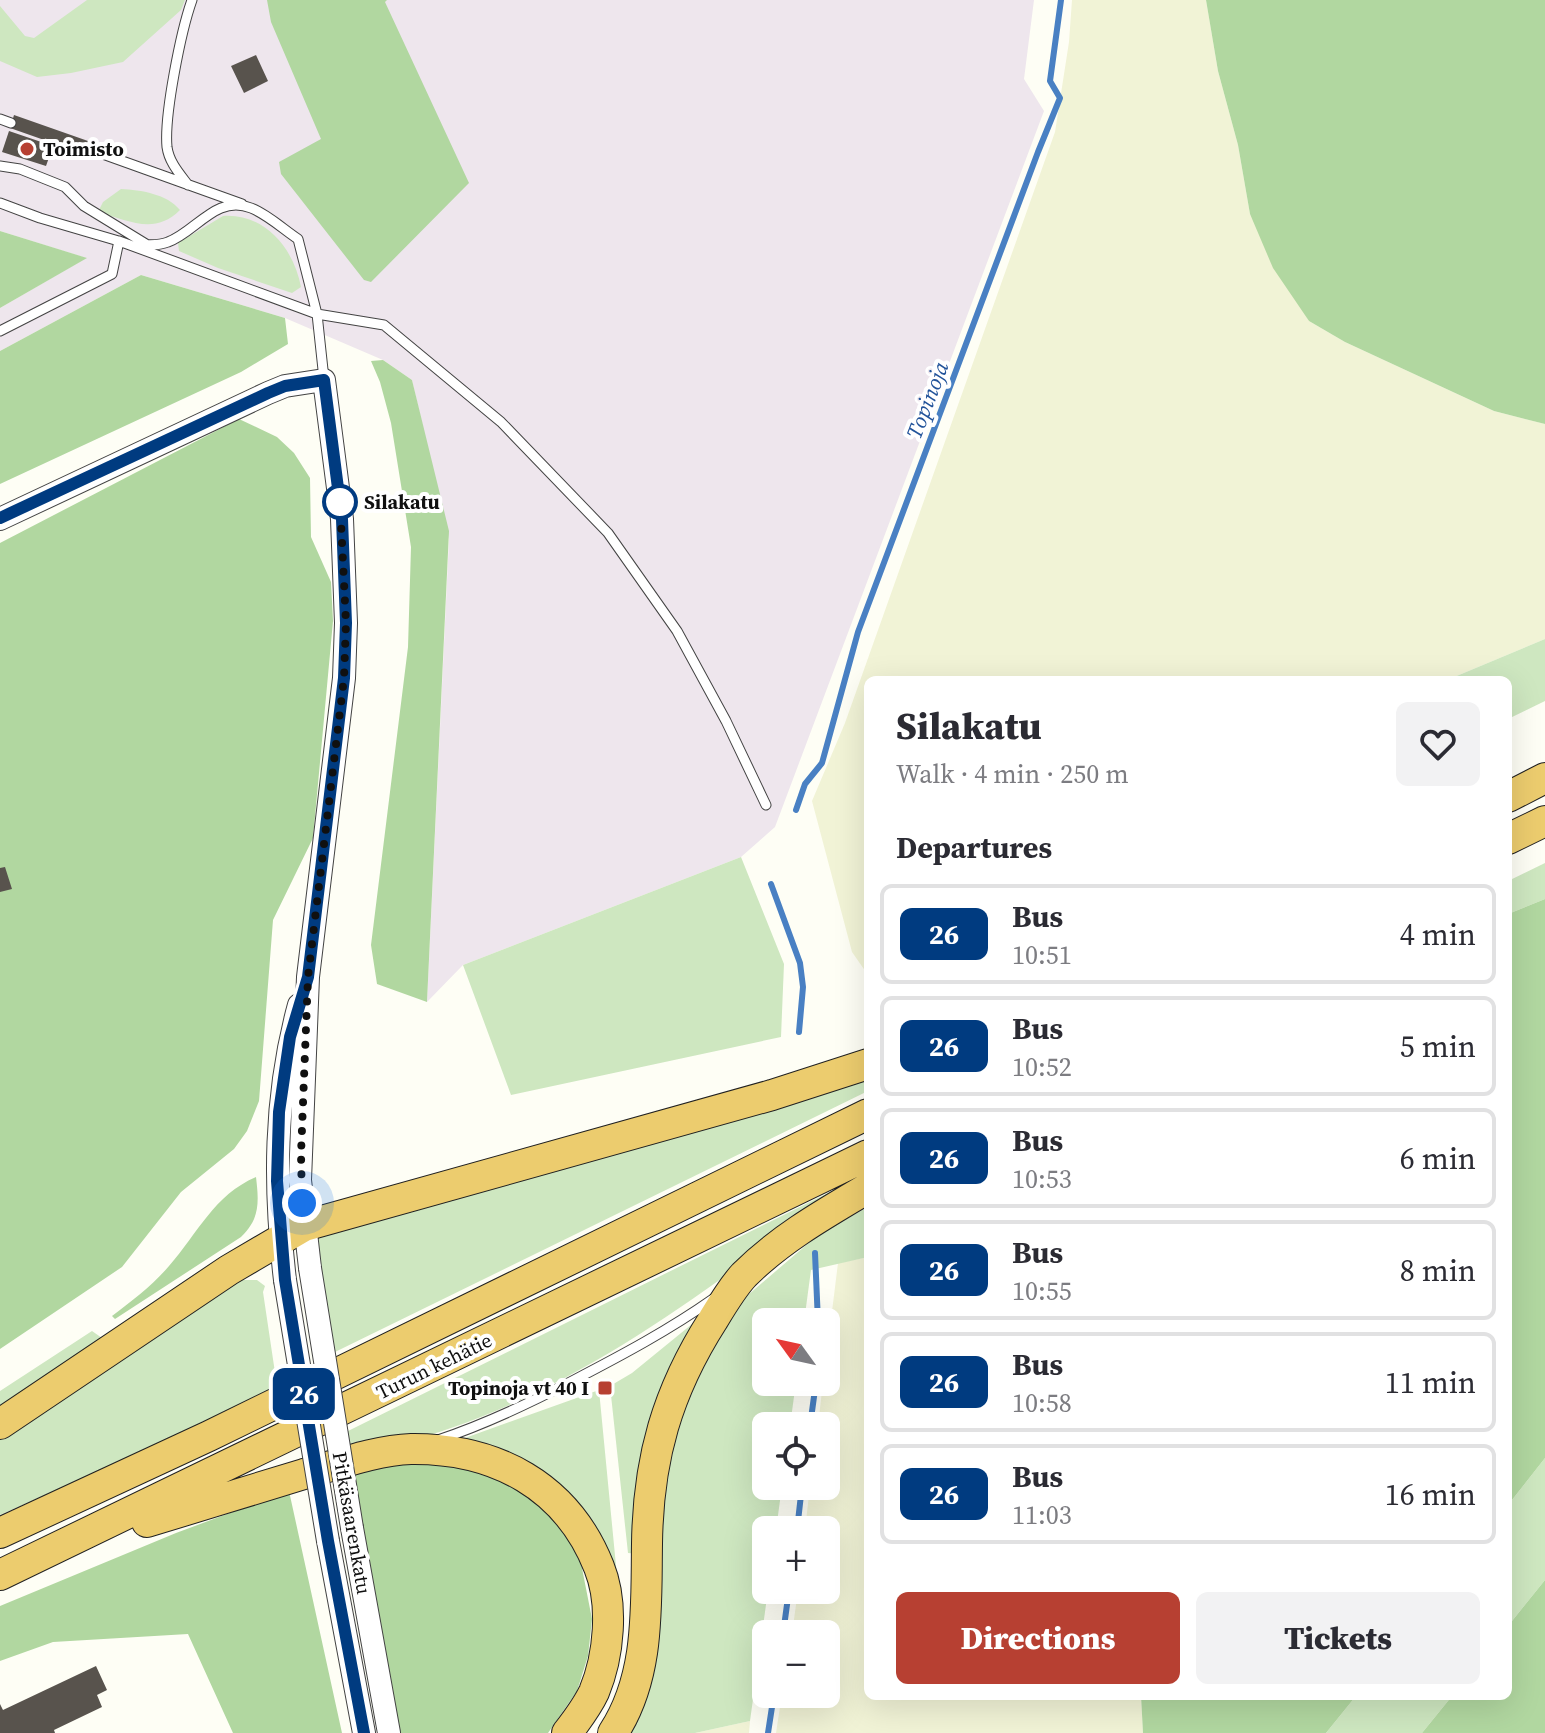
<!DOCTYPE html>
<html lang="en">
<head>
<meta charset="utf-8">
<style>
	body { margin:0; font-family:"Source Serif 4",serif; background:#f2f2f3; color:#2b2b33; height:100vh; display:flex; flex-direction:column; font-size:30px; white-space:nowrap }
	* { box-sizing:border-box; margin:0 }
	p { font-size:26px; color:#7c7c81 }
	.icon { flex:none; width:44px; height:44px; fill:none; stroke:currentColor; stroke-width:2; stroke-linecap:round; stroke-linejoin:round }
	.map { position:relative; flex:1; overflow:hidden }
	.details { position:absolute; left:864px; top:676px; width:648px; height:1024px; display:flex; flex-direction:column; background:#fff; border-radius:12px; box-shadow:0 8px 32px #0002 }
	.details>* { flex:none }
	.badge { padding:0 16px; border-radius:12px; font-size:28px; line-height:52px }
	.needle { width:52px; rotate:303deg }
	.tools { position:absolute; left:752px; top:1308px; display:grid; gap:16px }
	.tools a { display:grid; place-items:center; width:88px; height:88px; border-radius:12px; background:#fff; box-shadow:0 8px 32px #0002; font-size:40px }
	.you { position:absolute; width:40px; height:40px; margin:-20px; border:6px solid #fff; border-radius:50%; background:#1a73e8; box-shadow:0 0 0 12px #1a73e833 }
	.map>.badge { position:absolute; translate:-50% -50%; box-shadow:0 0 0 4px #fff }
	h2 { padding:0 32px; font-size:30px; line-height:72px }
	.round { display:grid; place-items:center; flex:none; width:84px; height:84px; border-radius:12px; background:#f2f2f3 }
	.overview { display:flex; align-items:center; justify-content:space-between; height:136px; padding:0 32px }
	h1 { font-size:38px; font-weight:800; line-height:60px }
	.button { display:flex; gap:16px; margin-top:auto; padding:16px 32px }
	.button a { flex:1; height:92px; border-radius:12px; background:#b74032; color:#fff; font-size:32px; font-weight:800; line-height:92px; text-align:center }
	.button a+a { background:#f2f2f3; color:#2b2b33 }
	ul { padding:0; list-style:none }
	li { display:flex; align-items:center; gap:24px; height:100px; margin:0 16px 12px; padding:0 16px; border:4px solid #e1e1e2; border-radius:12px }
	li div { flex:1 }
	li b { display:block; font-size:30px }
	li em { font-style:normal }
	li .badge { min-width:88px; font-weight:700; text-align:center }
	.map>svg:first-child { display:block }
</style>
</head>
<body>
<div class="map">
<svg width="1545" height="1733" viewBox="0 0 1545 1733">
	<rect width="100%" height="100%" fill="#fefef5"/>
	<path fill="#eee6ed" d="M0,0H1034L1024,79L1044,111L775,827L741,857L463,965L427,1002L449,539L412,380L383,360L285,318L141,275L0,351V308L86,258L0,231Z"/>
	<path fill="#f1f3d6" d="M1072,0H1206L1218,71L1238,145L1250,214L1309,321L1345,342L1494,411L1545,424V639L1447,680H868V975L852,952L812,801L845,723L1055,132L1069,42Z
		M868,1257V1696H1141L1143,1733H776L782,1694H826V1634H792L798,1590H826V1530H805L810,1486H826V1426H818L823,1382H826V1360L838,1263Z
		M750,1721L749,1733H695Z"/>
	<path fill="#cee7c0" d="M87,0H185L181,10L123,62L71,73L37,77L0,61V6L25,36L34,38Z
		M121,189C141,190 167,194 180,210C154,236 128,220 98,212L103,202Z
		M223,216C265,213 294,249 301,287L292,293L218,268L179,251L178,243Z
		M1545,639V701L1508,719V680H1447Z
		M741,857L784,964L781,1037L511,1095L463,965Z
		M1545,863V899L1508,914V881Z
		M868,1076V1091L335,1352L315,1232Z
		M852,1181C726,1276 601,1376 451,1428C418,1440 384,1446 351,1454L346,1432Z
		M868,1207V1257L811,1270L804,1322H766V1382H796L790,1426H766V1486H782L776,1530H766L768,1590L750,1721L695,1733H626L650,1690L659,1614L662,1490L674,1434L704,1360L741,1301L818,1235Z
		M242,1280H257L265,1286L263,1292L277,1386L130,1457L0,1515V1437L221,1289Z
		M697,1320L638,1554L628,1553L610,1386L632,1373Z
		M92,1331L102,1338L0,1412V1391Z
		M599,1390L617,1576L451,1443Z
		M1545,1458V1580L1508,1626V1505Z
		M1356,1696H1452L1422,1733H1326Z"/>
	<path fill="#b1d7a0" d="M267,0H387L385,2L469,183L371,282L364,280L281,174L279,162L321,139L271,22Z
		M1206,0H1545V424L1494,411L1345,342L1309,321L1273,268L1250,214L1238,145L1218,71Z
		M0,231L87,258L0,308Z
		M141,275L285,318L288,344L241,372L0,484V351Z
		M383,360L412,380L449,531L427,1002L377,984L371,945L408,647L411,547L391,423L380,382L371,361Z
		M239,419L277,437L294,453L310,478L311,537L331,582L333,621L313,838L273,920L259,1101L247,1131L234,1149L181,1192L122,1267L0,1349V543Z
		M1545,899V1458L1508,1505V914Z
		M256,1177C259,1202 260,1219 241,1237L115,1319L112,1316C132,1301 153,1285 169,1266C198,1233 214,1195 256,1177Z
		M408,1461L484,1471L549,1508L580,1558L592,1619L588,1656L577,1691L548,1733H397L362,1538L354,1470Z
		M289,1491L342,1733H233L188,1634L53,1642L0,1661V1606L176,1533Z
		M1545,1580V1733H1422L1452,1696H1508V1626Z
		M1141,1696H1356L1326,1733H1143Z"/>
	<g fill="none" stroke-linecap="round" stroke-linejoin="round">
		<path stroke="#4980c3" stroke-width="6" d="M796,810L805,784L822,763L858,632L1038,152L1060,98L1050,81L1061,0
			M771,884L800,963L803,987L799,1032
			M815,1253L818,1322
			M810,1426L816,1382
			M797,1530L802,1486
			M783,1634L789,1590
			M768,1733L774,1694"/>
	</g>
	<path fill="#58534d" d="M256,55L268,81L244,93L231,66Z
		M14,115L88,141L84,154L10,128Z
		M9,131L53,146L46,166L2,152Z
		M5,867L12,889L0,892V868Z
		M96,1666L107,1690L97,1695L102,1707L54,1730L55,1733H0V1704L3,1710Z"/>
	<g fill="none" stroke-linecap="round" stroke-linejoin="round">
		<g stroke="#434343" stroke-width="11">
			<path id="service" d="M0,119L11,123
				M86,148L242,204
				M0,166L20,169L65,187L84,206L146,244
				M188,185C179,173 169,162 167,147C164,115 181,31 192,0
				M0,203L40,218L122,242
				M137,244C147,245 158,246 168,242C196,232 216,194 251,208C267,214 283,229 298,239L317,314L324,379
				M0,331L112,274L119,241L317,314L384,325L501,422L608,533L677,631L726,721L766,805
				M438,1440C486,1424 530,1403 574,1380C622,1355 669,1330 713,1299"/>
		</g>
		<g stroke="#434343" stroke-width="24">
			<path id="tertiary" d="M0,519L268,393L285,386L324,380L342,519L346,623L344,678L308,977L300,1180L310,1268
				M285,1280C274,1188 274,1096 299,1005
				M352,1528L389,1733
				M328,1541L364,1733"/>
		</g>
		<g stroke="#212121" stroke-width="32">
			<path id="trunk" d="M1508,797L1545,778
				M1508,839L1545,821
				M0,1424L229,1270L304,1226L772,1095L868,1064
				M147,1522C199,1506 252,1490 304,1474C336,1465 377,1450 411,1449C496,1448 567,1486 599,1567C614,1604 609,1656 594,1692C587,1707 577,1720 567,1733
				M0,1533L209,1436L868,1114
				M0,1575L868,1155
				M613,1733C650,1677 646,1608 647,1544C648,1459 667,1392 713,1320C722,1305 732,1288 744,1275C780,1239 824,1214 868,1188"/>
		</g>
		<use href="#service" stroke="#fff" stroke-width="9"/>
		<use href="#tertiary" stroke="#fff" stroke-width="22"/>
		<use href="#trunk" stroke="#eccc6e" stroke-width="30"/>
		<g stroke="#434343" stroke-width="24" stroke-linecap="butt">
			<path id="tertiary-bridge" d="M310,1268L352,1528
				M285,1280L328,1541"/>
		</g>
		<use href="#tertiary-bridge" stroke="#fff" stroke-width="22"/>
	</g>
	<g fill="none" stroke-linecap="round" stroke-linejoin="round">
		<g stroke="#fff" stroke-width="18">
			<path id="line" d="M0,518L268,393L285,386L324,380L342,519L346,623L344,678L308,977L290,1037L279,1112L277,1181L285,1280L328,1541L364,1733"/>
		</g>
		<use href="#line" stroke="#003b80" stroke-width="12"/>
		<path stroke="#101010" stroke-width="8" stroke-dasharray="0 14.4" d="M302,1203L301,1154L308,977L344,678L346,623L340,502"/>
	</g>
	<g fill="#b74032" stroke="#fff" stroke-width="3">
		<circle cx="27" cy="149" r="8"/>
		<rect x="597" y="1380" width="16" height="16" rx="4"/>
	</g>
	<circle fill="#fff" stroke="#003b80" stroke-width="4" cx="340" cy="502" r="16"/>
	<g text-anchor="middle" stroke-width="8" stroke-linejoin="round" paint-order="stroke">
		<g font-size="20" font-weight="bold" fill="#101010" stroke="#fff" text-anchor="start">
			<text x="43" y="156">Toimisto</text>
			<text x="589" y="1395" text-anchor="end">Topinoja vt 40 I</text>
		</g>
		<g font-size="20" font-weight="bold" fill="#101010" stroke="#fff" text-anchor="start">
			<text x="364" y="509">Silakatu</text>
		</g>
		<g font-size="20" fill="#101010" stroke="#fff">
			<text transform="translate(434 1366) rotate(-26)" y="7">Turun kehätie</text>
			<text transform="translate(352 1523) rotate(80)" y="7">Pitkäsaarenkatu</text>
		</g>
		<g font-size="22" font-style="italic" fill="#22539a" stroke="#fff">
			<text transform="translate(927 400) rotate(-69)" y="8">Topinoja</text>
		</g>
	</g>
</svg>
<div class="tools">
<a><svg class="needle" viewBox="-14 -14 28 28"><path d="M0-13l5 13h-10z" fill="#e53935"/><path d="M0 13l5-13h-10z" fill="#7c7c81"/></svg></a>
<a><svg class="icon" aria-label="locate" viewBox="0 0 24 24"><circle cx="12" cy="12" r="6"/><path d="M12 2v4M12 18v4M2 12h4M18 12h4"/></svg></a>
<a>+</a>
<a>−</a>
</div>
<div class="you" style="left:302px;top:1203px"></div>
<b class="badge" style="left:304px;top:1394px;background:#003b80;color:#fff">26</b>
<section class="details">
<div class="overview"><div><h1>Silakatu</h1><p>Walk · 4 min · 250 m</p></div><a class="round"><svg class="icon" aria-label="heart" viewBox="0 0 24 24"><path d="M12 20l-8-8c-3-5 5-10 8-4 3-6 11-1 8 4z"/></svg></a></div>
<h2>Departures</h2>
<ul>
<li><span class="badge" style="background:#003b80;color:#fff">26</span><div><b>Bus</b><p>10:51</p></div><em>4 min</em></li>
<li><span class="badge" style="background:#003b80;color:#fff">26</span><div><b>Bus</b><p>10:52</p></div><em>5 min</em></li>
<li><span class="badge" style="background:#003b80;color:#fff">26</span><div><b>Bus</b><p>10:53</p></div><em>6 min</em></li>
<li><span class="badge" style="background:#003b80;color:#fff">26</span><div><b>Bus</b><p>10:55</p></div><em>8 min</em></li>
<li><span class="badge" style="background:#003b80;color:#fff">26</span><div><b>Bus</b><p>10:58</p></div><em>11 min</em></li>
<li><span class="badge" style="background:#003b80;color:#fff">26</span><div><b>Bus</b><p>11:03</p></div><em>16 min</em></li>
</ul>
<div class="button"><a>Directions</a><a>Tickets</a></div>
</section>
</div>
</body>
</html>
